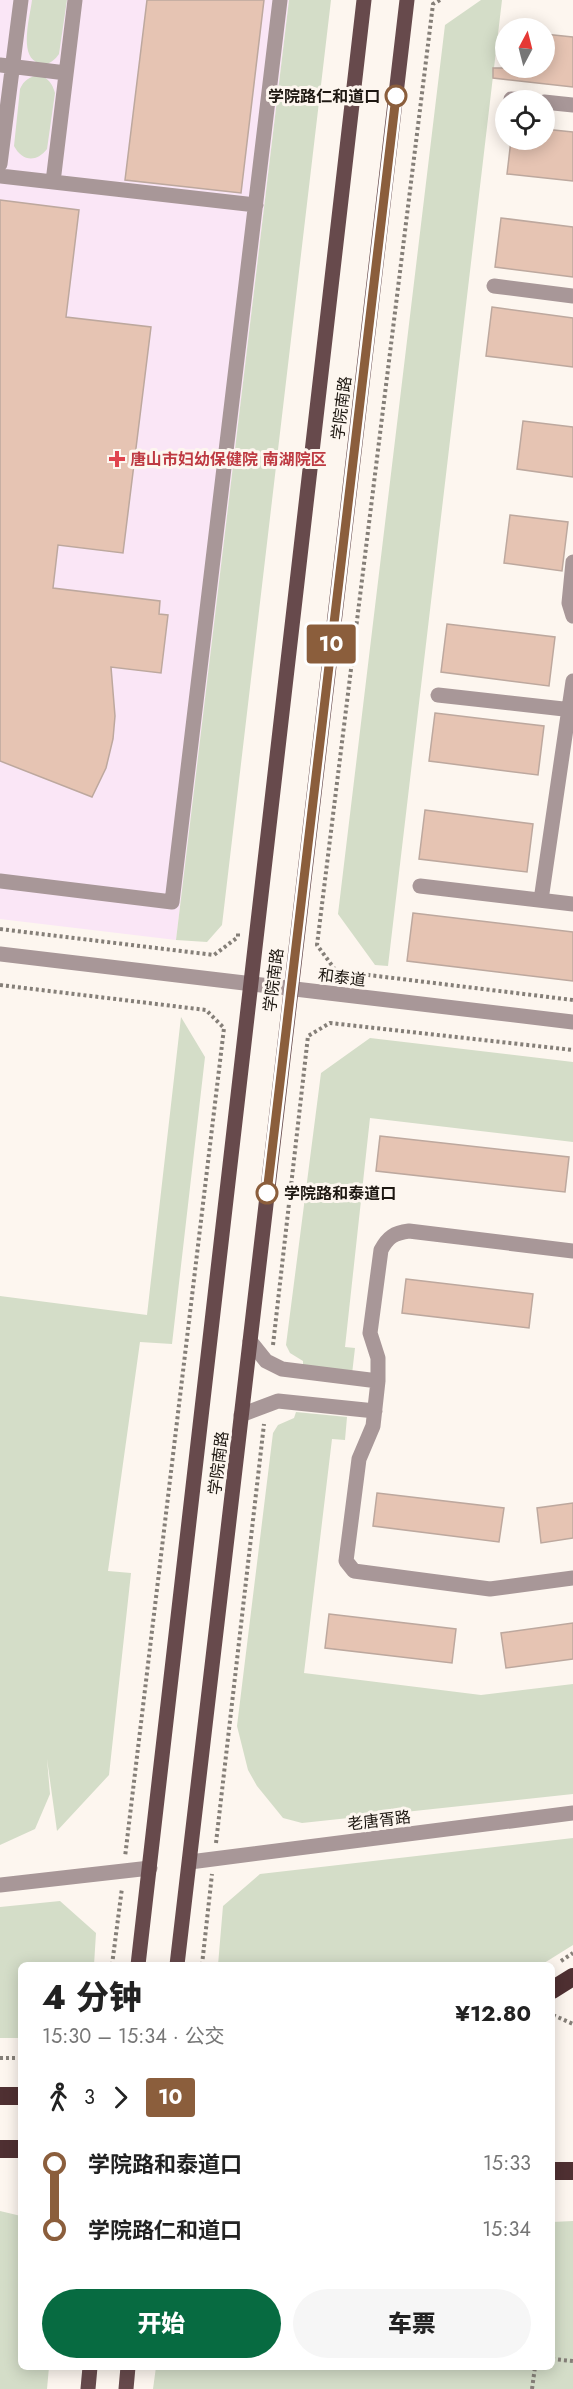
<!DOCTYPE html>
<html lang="zh">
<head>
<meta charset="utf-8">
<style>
	body { margin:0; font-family:Jost,"Noto Sans SC",sans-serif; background:#f6f6f6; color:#222; height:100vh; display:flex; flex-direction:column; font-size:22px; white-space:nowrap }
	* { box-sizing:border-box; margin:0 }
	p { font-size:20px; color:#767676 }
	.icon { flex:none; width:33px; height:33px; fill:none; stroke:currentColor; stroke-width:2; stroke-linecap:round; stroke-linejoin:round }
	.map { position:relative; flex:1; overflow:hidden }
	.sheet { position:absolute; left:18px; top:1962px; width:537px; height:408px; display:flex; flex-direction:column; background:#fff; border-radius:9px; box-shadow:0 3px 15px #0003 }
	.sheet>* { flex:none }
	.badge { padding:0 12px; border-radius:4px; font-size:21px; line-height:39px }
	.needle { width:39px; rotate:7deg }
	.tools { position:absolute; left:495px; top:18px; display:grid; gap:12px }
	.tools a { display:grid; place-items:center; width:60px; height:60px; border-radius:50%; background:#fff; box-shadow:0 3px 15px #0003; font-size:30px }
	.map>.badge { position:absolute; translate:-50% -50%; box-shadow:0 0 0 3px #fff }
	.legs { display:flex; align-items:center; gap:9px; height:66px; padding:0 24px; font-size:20px }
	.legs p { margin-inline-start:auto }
	.headline { display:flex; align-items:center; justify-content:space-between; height:102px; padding:0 24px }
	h1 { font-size:33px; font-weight:800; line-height:45px }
	.primary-button { display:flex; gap:12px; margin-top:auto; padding:12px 24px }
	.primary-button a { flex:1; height:69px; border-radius:36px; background:#076b41; color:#fff; font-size:24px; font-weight:800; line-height:69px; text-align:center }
	.primary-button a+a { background:#f6f6f6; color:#222 }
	ul { padding:0 24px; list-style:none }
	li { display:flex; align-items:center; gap:21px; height:66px; font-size:22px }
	li i { display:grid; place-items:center; width:9px; height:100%; margin:0 8px; background:currentColor }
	li i::after { content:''; width:15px; height:15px; margin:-8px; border:4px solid; border-radius:50%; background:#fff }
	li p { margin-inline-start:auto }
	li:first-child i { background:linear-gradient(#0000 50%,currentColor 0) }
	li:last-child i { background:linear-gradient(currentColor 50%,#0000 0) }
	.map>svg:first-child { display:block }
</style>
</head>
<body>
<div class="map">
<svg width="573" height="2389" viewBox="0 0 573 2389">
	<rect width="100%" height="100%" fill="#fdf6ef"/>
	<path fill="#fae6f6" d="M0,0H289L176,940L0,919Z"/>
	<path fill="#d4ddc8" d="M32,0H67L59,54C54,61 48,66 39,63C18,57 30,17 32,0Z
		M289,0H331L222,925L207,942L176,940Z
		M481,0H502L388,966L375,965L338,914L445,25Z
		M39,75C49,79 52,83 55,93L47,149C36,163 22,161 14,146L20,89C24,80 29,77 39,75Z
		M181,1017L205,1057L172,1344L140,1342L108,1571L131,1573L109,1775L57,1831L47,1759L50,1794L35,1829L0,1845V1296L147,1315Z
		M370,1038L573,1062V1142L370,1118L345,1347L355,1348L352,1374L303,1367V1361L290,1353L286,1345L321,1073Z
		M296,1412L347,1417L345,1440L332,1439L304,1673L481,1695L573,1684V1794L302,1823L283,1818L257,1786L248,1770L237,1726L273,1433L278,1425L294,1418Z
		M573,1838V1945L541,1965H218L223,1906L260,1874Z
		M60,1901L96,1933L94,1965H21V2038H0V1907Z
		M0,2211L21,2216V2367H49L47,2389H0Z
		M573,2221V2389H153L156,2367H552V2222Z"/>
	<path fill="#e6c4b3" stroke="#bda89e" stroke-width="1.5" d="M147,0H264L241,193L125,180Z
		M544,34L573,37V87L493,78V68H544Z
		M544,129L573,132V181L507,174L511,140H544Z
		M0,200L79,210L66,317L151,327L123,553L58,545L53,588L160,601L159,614L168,615L161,673L111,667L115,716L113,739L106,768L92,797L0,761Z
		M501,218L573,227V277L495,267Z
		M492,307L573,318V367L486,356Z
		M523,421L573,427V477L517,469Z
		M510,515L568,522L562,571L504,563Z
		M447,624L555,637L549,686L441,672Z
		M435,713L544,726L538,775L429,761Z
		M425,810L533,824L527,872L419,859Z
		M413,913L573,932V981L407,961Z
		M380,1136L569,1157L565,1192L376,1171Z
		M406,1279L533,1294L529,1328L402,1313Z
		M377,1493L504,1508L499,1542L373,1526Z
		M573,1503V1538L541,1543L537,1508Z
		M329,1614L456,1629L452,1663L325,1648Z
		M573,1623V1659L506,1668L501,1633Z"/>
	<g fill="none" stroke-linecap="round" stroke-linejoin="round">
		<path stroke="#857f78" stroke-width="4" stroke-dasharray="3 3" stroke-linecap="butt" d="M440,0L433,4L317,945L336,971L573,1000
			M0,929L214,955L238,937V933
			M0,985L206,1010L224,1028L125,1857
			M273,1345L308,1036L330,1023L573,1050
			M216,1843L264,1424
			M561,1961L573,1953
			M112,1965L122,1888
			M202,1965L212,1874
			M553,2015L573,2024
			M0,2058H21
			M552,2359L573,2361
			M532,2389L535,2367"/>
		<path stroke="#a89798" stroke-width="15" d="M0,65L66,73
			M511,99L527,100
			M544,102L573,105
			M0,164L21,0
			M0,176L256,205
			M53,182L75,0
			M494,286L573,296
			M573,562L569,603L573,616
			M438,695L573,710
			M0,881L172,902L280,0
			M420,886L573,904
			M541,900L573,681
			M0,954L573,1022
			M573,1251L409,1231C394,1233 388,1237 381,1250L370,1333L378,1358V1381L373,1426L359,1459L346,1561L354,1571L490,1589L573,1578
			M250,1341L266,1361L282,1369L378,1381
			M241,1415L278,1401L375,1411
			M190,1862L573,1813
			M0,1885L150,1868"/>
		<path stroke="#674a4c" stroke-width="15" d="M138,1965L364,0
			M177,1965L407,0
			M88,2389L90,2367
			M126,2389L128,2367"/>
		<path stroke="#4f3032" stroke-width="18" d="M552,1990L573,1977
			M0,2096H21
			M0,2149H21
			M552,2171H573"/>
	</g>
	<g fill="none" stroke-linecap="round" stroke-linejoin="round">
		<g stroke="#fff" stroke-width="14">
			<path id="line-1" d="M267,1193L396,96"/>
		</g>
		<use href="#line-1" stroke="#8b5e3c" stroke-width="9"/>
	</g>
	<g fill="#fff" stroke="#8b5e3c" stroke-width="3">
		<circle cx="396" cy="96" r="10"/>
		<circle cx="267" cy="1193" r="10"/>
	</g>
	<path fill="#e0444e" stroke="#fdf6ef" stroke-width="2" d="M114 450h6v6h6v6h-6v6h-6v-6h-6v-6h6z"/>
	<g text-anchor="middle" stroke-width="6" stroke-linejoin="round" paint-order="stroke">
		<g font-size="16" font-weight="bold" fill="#1e1812" stroke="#fdf6ef" text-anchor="end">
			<text x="380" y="102">学院路仁和道口</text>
			<text x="284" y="1199" text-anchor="start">学院路和泰道口</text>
		</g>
		<g font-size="16" fill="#1e1812" stroke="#fdf6ef">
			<text transform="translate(341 408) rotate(-83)" y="6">学院南路</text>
			<text transform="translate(342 977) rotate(7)" y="6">和泰道</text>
			<text transform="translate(273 980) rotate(-83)" y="6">学院南路</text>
			<text transform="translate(218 1463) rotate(-83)" y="6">学院南路</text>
			<text transform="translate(379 1820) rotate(-7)" y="6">老唐胥路</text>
		</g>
		<g font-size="16" font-weight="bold" fill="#be3a42" stroke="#fdf6ef" text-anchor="start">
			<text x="130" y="465">唐山市妇幼保健院 南湖院区</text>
		</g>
	</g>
</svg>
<div class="tools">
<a><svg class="needle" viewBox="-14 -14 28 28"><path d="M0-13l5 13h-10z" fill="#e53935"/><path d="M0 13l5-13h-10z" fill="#767676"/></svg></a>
<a><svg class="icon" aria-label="locate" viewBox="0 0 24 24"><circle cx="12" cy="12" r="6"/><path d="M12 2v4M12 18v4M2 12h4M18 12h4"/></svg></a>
</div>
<b class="badge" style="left:331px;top:644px;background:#8b5e3c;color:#fff">10</b>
<section class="sheet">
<div class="headline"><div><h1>4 分钟</h1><p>15:30 – 15:34 · 公交</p></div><b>¥12.80</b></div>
<div class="legs"><svg class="icon" aria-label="walk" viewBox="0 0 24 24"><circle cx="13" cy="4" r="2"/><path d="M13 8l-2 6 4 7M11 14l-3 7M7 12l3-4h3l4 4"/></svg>3<svg class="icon" aria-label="forward" viewBox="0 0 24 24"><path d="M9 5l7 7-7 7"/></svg><b class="badge" style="background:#8b5e3c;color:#fff">10</b></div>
<ul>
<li><i style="color:#8b5e3c"></i><b>学院路和泰道口</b><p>15:33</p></li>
<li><i style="color:#8b5e3c"></i><b>学院路仁和道口</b><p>15:34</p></li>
</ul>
<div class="primary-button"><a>开始</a><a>车票</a></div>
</section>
</div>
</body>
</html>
